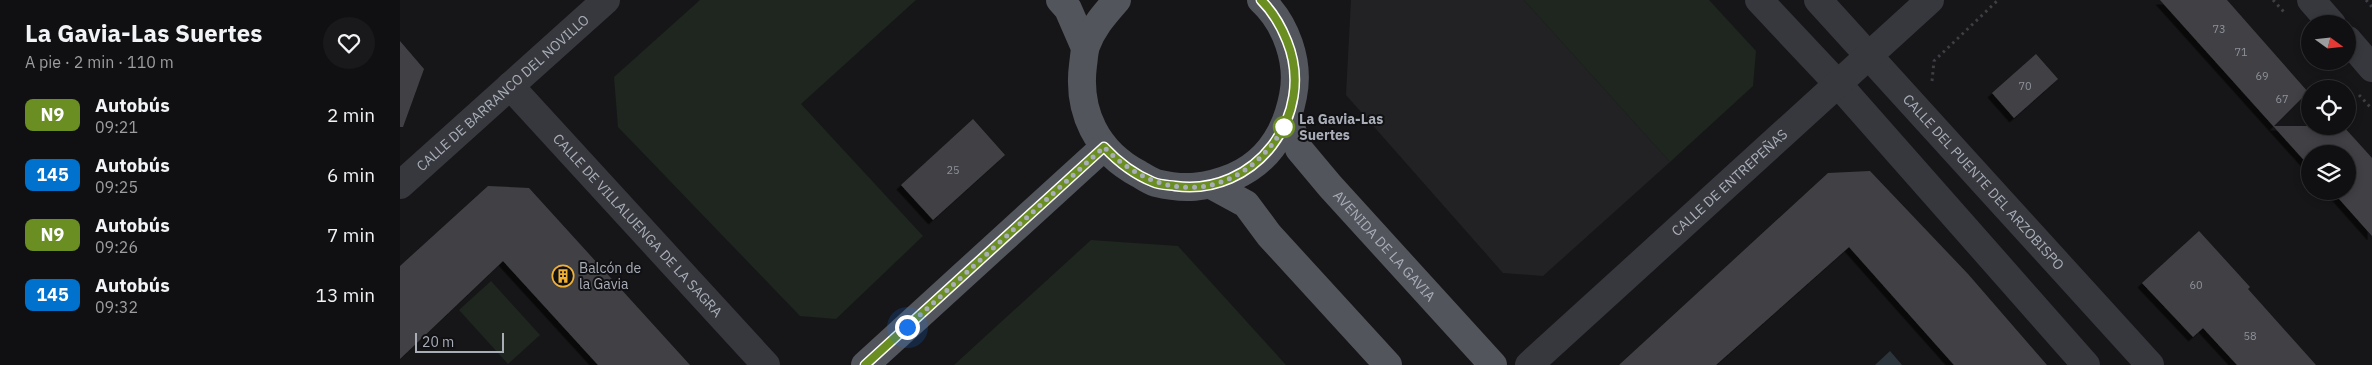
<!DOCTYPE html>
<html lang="es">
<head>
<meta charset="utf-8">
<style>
	body { margin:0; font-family:"IBM Plex Sans",sans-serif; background:#19191b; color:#f1f3f6; height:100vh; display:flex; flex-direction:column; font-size:19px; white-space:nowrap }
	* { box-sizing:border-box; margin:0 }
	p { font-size:16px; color:#9c9d9f }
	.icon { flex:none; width:28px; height:28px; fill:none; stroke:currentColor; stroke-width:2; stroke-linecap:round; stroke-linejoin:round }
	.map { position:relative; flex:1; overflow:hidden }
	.details { display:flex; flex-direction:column; background:#101012; width:400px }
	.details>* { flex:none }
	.badge { padding:0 10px; border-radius:8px; font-size:18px; line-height:32px }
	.needle { width:32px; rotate:105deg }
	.fabs { position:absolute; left:1901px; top:15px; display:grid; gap:10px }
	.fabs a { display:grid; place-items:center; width:55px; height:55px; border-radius:50%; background:#101012; box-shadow:0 2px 8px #0003,0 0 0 1px #303032; font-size:25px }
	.scale { position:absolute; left:15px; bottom:12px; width:89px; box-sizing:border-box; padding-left:5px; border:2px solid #a8adb8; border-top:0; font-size:14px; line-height:18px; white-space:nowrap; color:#a8adb8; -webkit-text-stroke:4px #111113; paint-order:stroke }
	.you { position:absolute; width:25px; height:25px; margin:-12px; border:4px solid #fff; border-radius:50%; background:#1a73e8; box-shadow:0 0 0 8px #1a73e833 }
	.map>.badge { position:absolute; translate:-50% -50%; box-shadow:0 0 0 2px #fff }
	.round { display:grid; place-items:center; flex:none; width:52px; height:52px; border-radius:26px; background:#19191b }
	.headline { display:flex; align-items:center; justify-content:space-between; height:85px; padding:0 25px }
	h1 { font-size:24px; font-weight:700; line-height:38px }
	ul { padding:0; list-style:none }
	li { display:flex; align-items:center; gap:15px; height:60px; padding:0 25px }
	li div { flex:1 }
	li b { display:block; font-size:19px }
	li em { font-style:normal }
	li .badge { min-width:55px; font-weight:700; text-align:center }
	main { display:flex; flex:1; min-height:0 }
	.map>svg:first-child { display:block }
</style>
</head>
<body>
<main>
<section class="details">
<div class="headline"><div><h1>La Gavia-Las Suertes</h1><p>A pie · 2 min · 110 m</p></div><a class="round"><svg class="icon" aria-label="heart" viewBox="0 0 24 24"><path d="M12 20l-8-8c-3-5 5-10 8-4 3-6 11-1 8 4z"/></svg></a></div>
<ul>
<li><span class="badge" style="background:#6b8e23;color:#fff">N9</span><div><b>Autobús</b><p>09:21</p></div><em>2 min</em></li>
<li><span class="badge" style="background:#0072ce;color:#fff">145</span><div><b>Autobús</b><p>09:25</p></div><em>6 min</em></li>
<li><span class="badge" style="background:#6b8e23;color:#fff">N9</span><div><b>Autobús</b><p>09:26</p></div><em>7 min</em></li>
<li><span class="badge" style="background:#0072ce;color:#fff">145</span><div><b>Autobús</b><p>09:32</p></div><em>13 min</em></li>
</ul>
</section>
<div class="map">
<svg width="1972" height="365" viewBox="0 0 1972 365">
	<defs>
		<filter id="shadow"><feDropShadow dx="-4.5" dy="4.5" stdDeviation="0" flood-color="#0009"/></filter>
	</defs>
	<rect width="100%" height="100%" fill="#161618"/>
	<path fill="#222225" d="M951,0H1124L1270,162L1143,276L1103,273L946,95Z"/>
	<path fill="#1e261f" d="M300,0H516L401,104L523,236L436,319L400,316L218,127L214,77Z
		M1124,0H1309L1356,51L1353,86L1270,162Z
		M691,240L778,246L886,365H554Z
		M91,281L140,335L108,364L59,310Z"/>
	<path fill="#2c353c" d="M1490,351L1502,365H1475Z"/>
	<path fill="#404145" filter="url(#shadow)" d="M1760,0H1827L1908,92L1874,126H1943L1963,148L1972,158V236L1932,191H1948V154H1910V167Z
		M0,41L24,69L3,127H0Z
		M1636,54L1658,79L1614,118L1592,93Z
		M573,119L605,155L533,220L501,185Z
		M1470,171L1568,274L1647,365H1554L1449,247L1316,365H1219L1428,173Z
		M88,186L129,188L290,365H198L103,261L0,359V266Z
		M1799,231L1850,287L1848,289L1916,365H1837L1803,328L1793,337L1742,283Z"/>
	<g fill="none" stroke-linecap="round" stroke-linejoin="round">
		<path stroke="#3d3f44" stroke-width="3" stroke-dasharray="2.5 4" stroke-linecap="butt" d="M1873,0L1884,12
			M1966,0L1972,7
			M1532,81L1534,61L1598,0
			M1959,95L1972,109"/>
		<g stroke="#37383d" stroke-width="28">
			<path d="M1359,0L1438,84L1686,365"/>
			<path id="s1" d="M1418,0L1750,365"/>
			<path d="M1911,0L1932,24"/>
			<path d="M1948,40L1972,68"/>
			<path id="s2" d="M110,86L366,365"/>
			<path id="s3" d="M0,185L206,0"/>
			<path id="s4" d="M1129,365L1530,0"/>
		</g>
		<g stroke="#53555c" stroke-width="28">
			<path d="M660,0L668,9L685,48"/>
			<path d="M717,0C704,15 693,27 686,46C684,52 684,59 683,65C677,112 697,152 739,174C744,177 750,181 756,183C784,190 806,188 833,177C868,162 886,132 893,96C900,62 886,23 861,0"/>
			<path id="s5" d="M888,119L899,149L930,186L1093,365"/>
			<path d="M811,185L846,204L869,235L988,365"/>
			<path d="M465,365L704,147"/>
		</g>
	</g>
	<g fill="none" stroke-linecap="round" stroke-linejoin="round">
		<g stroke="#fff" stroke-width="11">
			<path id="line" d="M465,365L704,147C718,162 733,174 753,182C760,185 768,185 775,186C855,197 917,115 887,41C881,26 873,12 861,0"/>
		</g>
		<use href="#line" stroke="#6b8e23" stroke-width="8"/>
		<path stroke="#a8adb8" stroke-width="5" stroke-dasharray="0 9" d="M507,327L704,147C762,207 841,200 884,127"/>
	</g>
	<defs>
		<g id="building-ring" transform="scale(1.125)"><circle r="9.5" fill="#111113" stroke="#f2b134" stroke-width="1.5"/><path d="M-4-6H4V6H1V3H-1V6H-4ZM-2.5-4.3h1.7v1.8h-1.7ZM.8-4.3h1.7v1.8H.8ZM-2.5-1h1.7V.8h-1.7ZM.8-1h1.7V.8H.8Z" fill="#f2b134"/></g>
	</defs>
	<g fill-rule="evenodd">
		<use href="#building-ring" x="163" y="276"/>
	</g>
	<circle fill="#fff" stroke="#6b8e23" stroke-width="2.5" cx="884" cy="127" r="10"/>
	<g text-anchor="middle" stroke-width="4" stroke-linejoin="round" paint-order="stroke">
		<g font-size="11" fill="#8e929b">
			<text x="1819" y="33">73</text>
			<text x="1841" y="56">71</text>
			<text x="1862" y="80">69</text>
			<text x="1625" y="90">70</text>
			<text x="1882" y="103">67</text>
			<text x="553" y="174">25</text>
			<text x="1796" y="289">60</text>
			<text x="1850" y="340">58</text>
		</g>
		<g font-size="14" fill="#a8adb8" stroke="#111113">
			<text dy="5" stroke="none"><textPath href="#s3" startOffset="138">CALLE DE BARRANCO DEL NOVILLO</textPath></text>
			<text dy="5" stroke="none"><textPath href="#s1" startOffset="246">CALLE DEL PUENTE DEL ARZOBISPO</textPath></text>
			<text dy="5" stroke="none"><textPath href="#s4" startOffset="271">CALLE DE ENTREPEÑAS</textPath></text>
			<text dy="5" stroke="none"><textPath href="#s2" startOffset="189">CALLE DE VILLALUENGA DE LA SAGRA</textPath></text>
			<text dy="5" stroke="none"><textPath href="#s5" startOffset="161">AVENIDA DE LA GAVIA</textPath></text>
		</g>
		<g font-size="14" font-weight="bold" fill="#a8adb8" stroke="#111113" text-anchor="start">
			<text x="899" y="124">La Gavia-Las<tspan x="899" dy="16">Suertes</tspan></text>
		</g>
		<g font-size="14" fill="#a8adb8" stroke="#111113" text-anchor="start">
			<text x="179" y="273">Balcón de<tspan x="179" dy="16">la Gavia</tspan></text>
		</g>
	</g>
</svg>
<div class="fabs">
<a><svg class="needle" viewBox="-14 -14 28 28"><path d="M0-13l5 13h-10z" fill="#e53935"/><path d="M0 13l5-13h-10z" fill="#9c9d9f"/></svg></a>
<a><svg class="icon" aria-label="locate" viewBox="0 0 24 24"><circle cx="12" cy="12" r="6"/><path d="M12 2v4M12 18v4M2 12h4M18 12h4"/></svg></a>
<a><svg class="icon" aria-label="layers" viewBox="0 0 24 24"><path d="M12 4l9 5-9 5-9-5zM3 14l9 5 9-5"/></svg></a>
</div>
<div class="scale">20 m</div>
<div class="you" style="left:507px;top:327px"></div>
</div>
</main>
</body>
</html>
